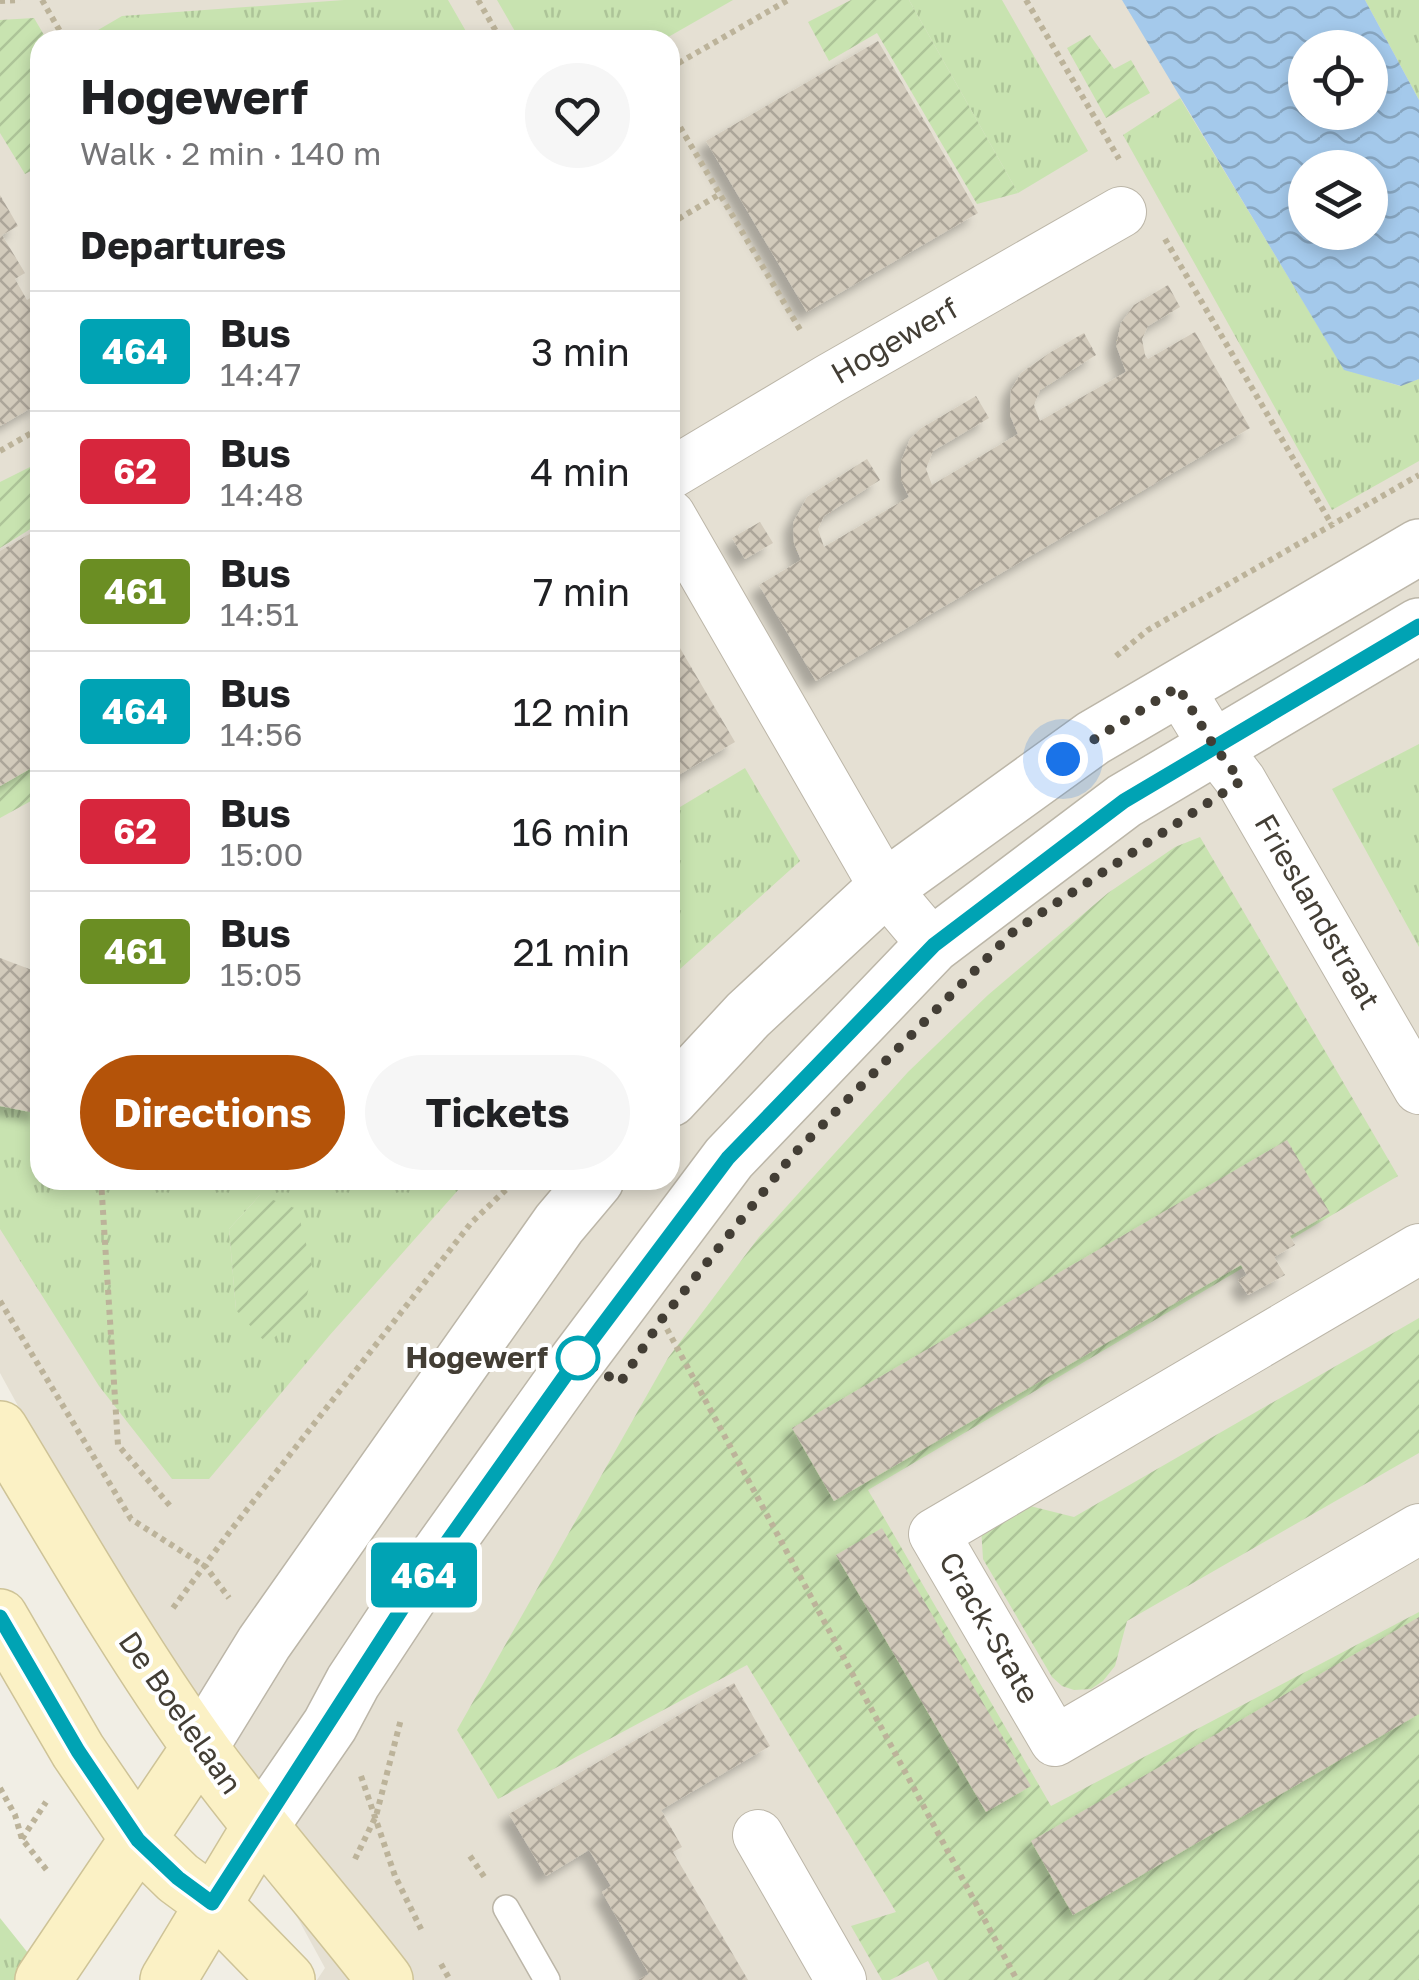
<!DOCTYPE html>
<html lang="en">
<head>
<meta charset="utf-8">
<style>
	body { margin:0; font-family:"Golos Text",sans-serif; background:#f6f6f6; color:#202124; height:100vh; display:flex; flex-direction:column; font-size:38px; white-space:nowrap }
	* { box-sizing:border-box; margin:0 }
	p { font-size:32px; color:#757577 }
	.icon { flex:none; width:55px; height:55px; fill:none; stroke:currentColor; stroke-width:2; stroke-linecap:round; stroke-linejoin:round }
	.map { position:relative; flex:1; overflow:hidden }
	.details { position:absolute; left:30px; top:30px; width:650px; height:1160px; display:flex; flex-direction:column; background:#fff; border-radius:30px; box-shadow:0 5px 15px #0003 }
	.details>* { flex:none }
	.badge { padding:0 20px; border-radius:8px; font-size:35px; line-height:65px }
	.fabs { position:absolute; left:1288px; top:30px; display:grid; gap:20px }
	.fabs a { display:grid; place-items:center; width:100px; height:100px; border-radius:50%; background:#fff; box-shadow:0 5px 15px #0003; font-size:50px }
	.you { position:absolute; width:50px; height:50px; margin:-25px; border:8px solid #fff; border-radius:50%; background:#1a73e8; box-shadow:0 0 0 15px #1a73e833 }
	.map>.badge { position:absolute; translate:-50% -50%; box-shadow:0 0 0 5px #fff }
	h2 { padding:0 50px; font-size:38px; line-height:90px }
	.round { display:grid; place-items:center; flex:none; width:105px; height:105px; border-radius:52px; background:#f6f6f6 }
	.summary { display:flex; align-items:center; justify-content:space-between; height:170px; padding:0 50px }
	h1 { font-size:48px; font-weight:700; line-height:75px }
	.action { display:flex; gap:20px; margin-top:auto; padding:20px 50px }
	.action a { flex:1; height:115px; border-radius:60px; background:#b45309; color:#fff; font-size:40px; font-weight:700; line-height:115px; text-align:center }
	.action a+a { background:#f6f6f6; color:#202124 }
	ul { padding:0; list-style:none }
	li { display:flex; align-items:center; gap:30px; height:120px; padding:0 50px; border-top:2px solid #e0e0e0 }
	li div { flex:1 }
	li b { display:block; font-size:38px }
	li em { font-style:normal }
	li .badge { min-width:110px; font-weight:700; text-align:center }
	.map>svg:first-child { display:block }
</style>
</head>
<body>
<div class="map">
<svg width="1419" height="1980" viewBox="0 0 1419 1980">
	<defs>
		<pattern id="grass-tufts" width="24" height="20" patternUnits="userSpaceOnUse" patternTransform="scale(2.5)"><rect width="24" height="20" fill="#c8e3b0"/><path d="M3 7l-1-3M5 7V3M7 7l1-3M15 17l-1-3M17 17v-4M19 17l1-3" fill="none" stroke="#adc498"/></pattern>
		<pattern id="garden-furrows" width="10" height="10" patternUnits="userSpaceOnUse" patternTransform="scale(2.5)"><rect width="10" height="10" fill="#c8e3b0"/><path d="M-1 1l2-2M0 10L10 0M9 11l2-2" fill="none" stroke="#adc498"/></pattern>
		<pattern id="water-waves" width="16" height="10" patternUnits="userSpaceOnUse" patternTransform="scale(2.5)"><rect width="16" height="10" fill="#a4c9eb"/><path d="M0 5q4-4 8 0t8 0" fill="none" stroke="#87a5bf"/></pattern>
		<pattern id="building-cross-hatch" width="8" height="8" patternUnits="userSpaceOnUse" patternTransform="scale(2.5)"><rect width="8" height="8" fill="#d2cabb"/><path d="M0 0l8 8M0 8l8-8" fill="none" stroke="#aca599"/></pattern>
		<filter id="shadow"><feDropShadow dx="-9" dy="9" stdDeviation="5" flood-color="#0004"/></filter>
	</defs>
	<rect width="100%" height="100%" fill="#f1eee5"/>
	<path fill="#e5e0d3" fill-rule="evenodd" d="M0,0H1419V1980H317L325,1968L0,1373ZM40,40H670V1180H40ZM1305,48H1370V112H1305ZM1305,168H1370V232H1305Z"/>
	<path fill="url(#grass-tufts)" fill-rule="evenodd" d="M344,0H448L471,40H81L122,16Z
		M497,0H733L663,40H520Z
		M909,0H1002L1088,151L1018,193Z
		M1365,0H1419V100Z
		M1180,98L1344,369L1400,386L1419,379V461L1332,510L1123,135Z
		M1419,744V947L1332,789Z
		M745,768L800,861L670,978V813Z
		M0,1085L40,1090V1180H467L329,1336L209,1479H172L99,1386L0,1229ZM260,1195L236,1310L229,1229Z
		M0,1918L32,1958L18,1980H0Z"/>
	<path fill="url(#garden-furrows)" d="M851,0H909L1018,193L977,204L877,33L829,61L808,22Z
		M34,18L47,40H40V166L25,174L0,133V20Z
		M1090,35L1114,69L1131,60L1150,93L1106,118L1067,48Z
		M40,462V523L0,548V482Z
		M40,763V796L0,818V786Z
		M1200,837L1398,1176L868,1490L1051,1806L1419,1612V1980H938L928,1961L890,1980H882L851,1926L896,1912L747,1665L498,1799L457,1730L668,1358L759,1237L908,1072L988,995L1108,893L1175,847Z
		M260,1195L297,1209L313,1270L303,1312L267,1344L236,1310L229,1229Z
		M1419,1318V1453L1127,1621L1115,1666L1103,1681L1091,1689L1074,1690L1062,1686L1052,1677L983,1559L981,1527L1018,1503L1074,1517Z"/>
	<path fill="url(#water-waves)" fill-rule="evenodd" d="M1122,0H1365L1419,100V379L1401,386L1344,370ZM1305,48H1370V112H1305ZM1305,168H1370V232H1305Z"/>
	<path fill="url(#building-cross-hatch)" filter="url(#shadow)" d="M878,41L978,213L807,312L706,141Z
		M0,195L18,226L2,235L25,273L15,279L27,300L37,294L40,299V403L0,426Z
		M1168,285L1180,307L1148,326L1142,339L1145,355L1148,359L1195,332L1250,428L816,681L759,585L801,560L794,543L793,523L807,497L867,459L880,480L824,516L818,529L824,547L909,497L901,480V461L910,439L920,429L976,396L989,418L933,451L926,469L932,485L1018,434L1010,415L1011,390L1021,373L1051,352L1084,333L1096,355L1040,390L1034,405L1040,421L1126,372L1116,345L1121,323L1134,305Z
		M760,522L773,543L745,559L732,538Z
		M40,528V763L0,786V551Z
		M670,631L735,742L670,780Z
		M0,958L40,973V1114L0,1106Z
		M1287,1140L1330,1213L1290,1236L1295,1245L1274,1257L1285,1275L1248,1295L1238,1280L1247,1275L1241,1265L834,1501L792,1428Z
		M882,1528L1031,1786L986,1812L836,1555Z
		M1419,1617V1714L1073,1915L1031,1841Z
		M734,1683L770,1746L661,1810L682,1847L673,1852L748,1980H638L649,1974L602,1892L611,1886L589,1850L546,1876L509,1814Z"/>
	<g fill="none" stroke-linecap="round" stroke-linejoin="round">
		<g stroke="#bcb6a8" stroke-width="28">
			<path id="service" d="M506,1908L547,1980"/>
		</g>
		<g stroke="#bcb6a8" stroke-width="52">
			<path id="minor" d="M670,474L829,379L1121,212
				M670,515L885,888L933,945
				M1178,687L1214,746L1241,781L1419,1089
				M1419,1249L934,1534L1055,1741L1419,1529
				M758,1835L841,1980"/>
		</g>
		<g stroke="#bcb6a8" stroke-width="58">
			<path id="tertiary" d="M670,1099L748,1015L885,888L1093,738L1419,547
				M200,1747L264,1643L559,1224L596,1180
				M260,1827L330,1725L353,1682L421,1579L573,1366L729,1158L933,945L1124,801L1419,626"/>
		</g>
		<g stroke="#cec397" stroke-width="58">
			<path id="secondary" d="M0,1429C65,1536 127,1645 199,1746C257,1827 324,1901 385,1980
				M0,1617L78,1751L138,1839L178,1878L212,1903L287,1980
				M43,1980L200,1747
				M168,1980L260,1827"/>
		</g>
		<path stroke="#bcb39a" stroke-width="6" stroke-dasharray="5 5" stroke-linecap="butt" d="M42,0L65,40
			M478,0L501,40
			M1026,0L1119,159
			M0,1L20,0
			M670,68L788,0
			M670,110L802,333
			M670,224L720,194
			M1165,239L1332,525
			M0,451L40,428
			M1116,656L1148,630L1419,475
			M101,1180L118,1445L171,1507
			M0,1301L131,1519L206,1567L229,1598
			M667,1329L1017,1980
			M173,1608L231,1530L471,1223L516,1180
			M361,1776L395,1876L422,1931
			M0,1788L15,1815L22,1839L49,1873
			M22,1839L46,1802
			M470,1856L485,1878
			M355,1859L376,1816L401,1719
			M441,1964L450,1980"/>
		<use href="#service" stroke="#fff" stroke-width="25"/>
		<use href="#minor" stroke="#fff" stroke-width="50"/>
		<use href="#tertiary" stroke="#fff" stroke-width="55"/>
		<use href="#secondary" stroke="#fbf1c5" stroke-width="55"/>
	</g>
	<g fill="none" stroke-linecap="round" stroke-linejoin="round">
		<g stroke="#fff" stroke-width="22">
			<path id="line" d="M0,1617L78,1751L138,1840L178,1878L212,1903L421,1579L572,1366L728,1158L934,945L1124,801L1419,626"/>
		</g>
		<use href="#line" stroke="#00a3b4" stroke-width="15"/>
		<path stroke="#433e35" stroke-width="10" stroke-dasharray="0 18" d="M578,1358L620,1383L662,1319L792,1156L1014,931L1241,781L1214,746L1178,687L1063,759"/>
	</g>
	<circle fill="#fff" stroke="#00a3b4" stroke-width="5" cx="578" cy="1358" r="20"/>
	<g text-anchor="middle" stroke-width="8" stroke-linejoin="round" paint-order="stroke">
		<g font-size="30" fill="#433e35" stroke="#fff">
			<text transform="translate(895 341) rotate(-30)" y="10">Hogewerf</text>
			<text transform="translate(1317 912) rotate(60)" y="10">Frieslandstraat</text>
			<text transform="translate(989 1628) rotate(60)" y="10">Crack-State</text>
			<text transform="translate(180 1713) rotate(55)" y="10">De Boelelaan</text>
		</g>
		<g font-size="30" font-weight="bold" fill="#433e35" stroke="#fff" text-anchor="end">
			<text x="548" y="1368">Hogewerf</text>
		</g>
	</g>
</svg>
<div class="fabs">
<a><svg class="icon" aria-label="locate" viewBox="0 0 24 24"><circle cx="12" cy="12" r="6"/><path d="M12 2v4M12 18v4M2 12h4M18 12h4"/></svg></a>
<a><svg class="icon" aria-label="layers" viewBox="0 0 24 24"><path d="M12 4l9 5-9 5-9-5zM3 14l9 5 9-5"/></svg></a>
</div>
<div class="you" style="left:1063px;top:759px"></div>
<b class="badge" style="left:424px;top:1575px;background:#00a3b4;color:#fff">464</b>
<section class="details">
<div class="summary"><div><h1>Hogewerf</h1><p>Walk · 2 min · 140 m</p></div><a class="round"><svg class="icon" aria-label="heart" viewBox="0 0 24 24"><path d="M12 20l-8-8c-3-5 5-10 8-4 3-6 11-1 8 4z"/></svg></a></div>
<h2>Departures</h2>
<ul>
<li><span class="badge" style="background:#00a3b4;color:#fff">464</span><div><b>Bus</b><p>14:47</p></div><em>3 min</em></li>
<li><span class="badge" style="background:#d7263d;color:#fff">62</span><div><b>Bus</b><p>14:48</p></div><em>4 min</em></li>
<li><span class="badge" style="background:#6b8e23;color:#fff">461</span><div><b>Bus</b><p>14:51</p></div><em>7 min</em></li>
<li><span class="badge" style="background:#00a3b4;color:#fff">464</span><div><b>Bus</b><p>14:56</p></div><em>12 min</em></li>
<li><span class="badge" style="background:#d7263d;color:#fff">62</span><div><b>Bus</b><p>15:00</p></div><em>16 min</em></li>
<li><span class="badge" style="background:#6b8e23;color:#fff">461</span><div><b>Bus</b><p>15:05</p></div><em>21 min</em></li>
</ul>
<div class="action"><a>Directions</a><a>Tickets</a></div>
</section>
</div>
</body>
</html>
